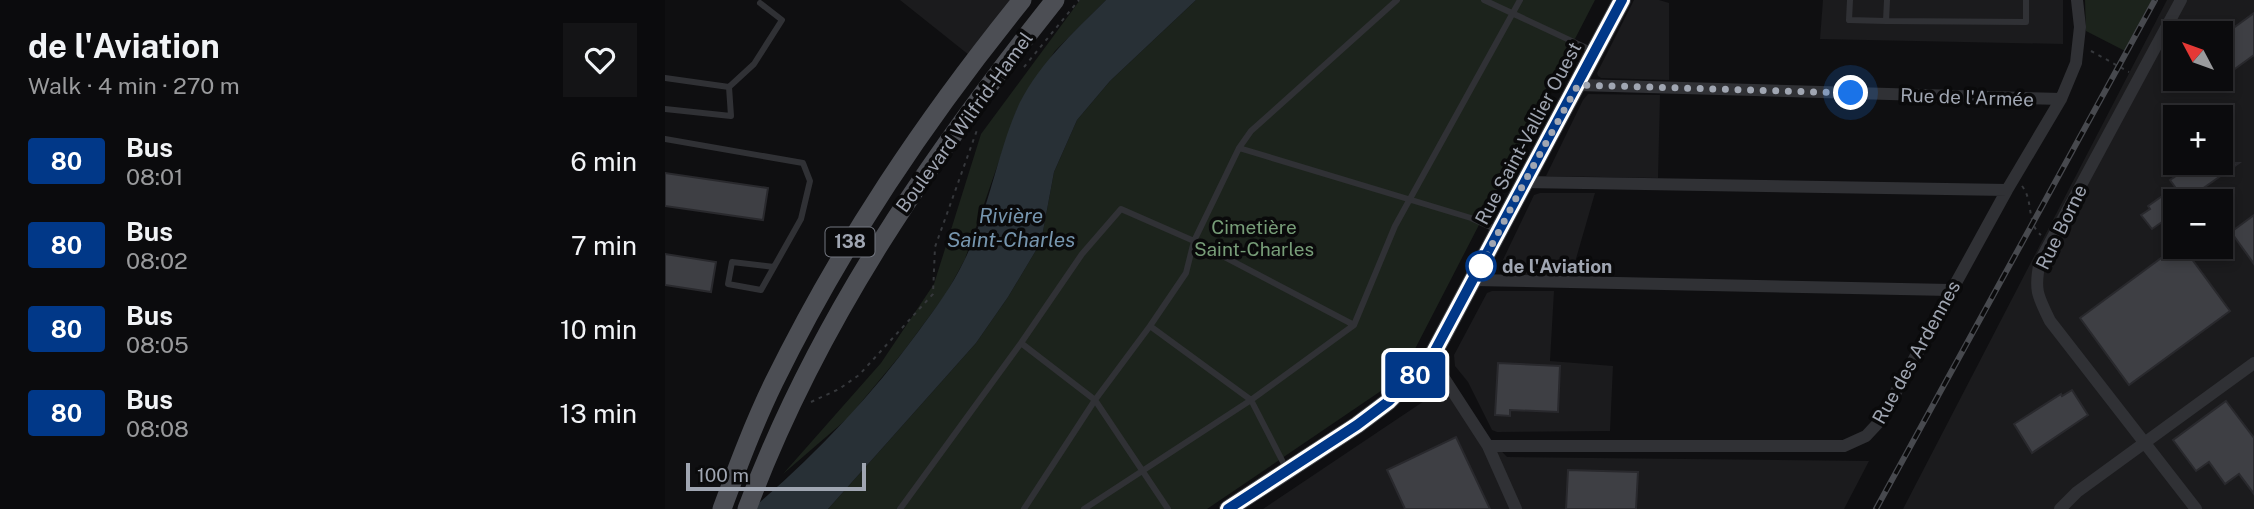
<!DOCTYPE html>
<html lang="en">
<head>
<meta charset="utf-8">
<style>
	body { margin:0; font-family:"Public Sans",sans-serif; background:#141416; color:#f1f3f6; height:100vh; display:flex; flex-direction:column; font-size:26px; white-space:nowrap }
	* { box-sizing:border-box; margin:0 }
	p { font-size:23px; color:#9a9b9d }
	.icon { flex:none; width:38px; height:38px; fill:none; stroke:currentColor; stroke-width:2; stroke-linecap:round; stroke-linejoin:round }
	.map { position:relative; flex:1; overflow:hidden }
	.sheet { display:flex; flex-direction:column; background:#0b0b0d; width:665px }
	.sheet>* { flex:none }
	.badge { padding:0 14px; border-radius:5px; font-size:24px; line-height:46px }
	.needle { width:46px; rotate:311deg }
	.tools { position:absolute; left:1498px; top:21px; display:grid; gap:14px }
	.tools a { display:grid; place-items:center; width:70px; height:70px; border-radius:0px; background:#0b0b0d; box-shadow:0 4px 10px #0003,0 0 0 2px #2b2b2e; font-size:35px }
	.scale { position:absolute; left:21px; bottom:18px; width:180px; box-sizing:border-box; padding-left:7px; border:4px solid #a0a6b2; border-top:0; font-size:19px; line-height:24px; white-space:nowrap; color:#a0a6b2; -webkit-text-stroke:5px #0a0a0b; paint-order:stroke }
	.you { position:absolute; width:35px; height:35px; margin:-18px; border:5px solid #fff; border-radius:50%; background:#1a73e8; box-shadow:0 0 0 10px #1a73e833 }
	.map>.badge { position:absolute; translate:-50% -50%; box-shadow:0 0 0 4px #fff }
	.round { display:grid; place-items:center; flex:none; width:74px; height:74px; border-radius:0px; background:#141416 }
	.summary { display:flex; align-items:center; justify-content:space-between; height:119px; padding:0 28px }
	h1 { font-size:33px; font-weight:700; line-height:52px }
	ul { padding:0; list-style:none }
	li { display:flex; align-items:center; gap:21px; height:84px; padding:0 28px }
	li div { flex:1 }
	li b { display:block; font-size:26px }
	li em { font-style:normal }
	li .badge { min-width:77px; font-weight:700; text-align:center }
	main { display:flex; flex:1; min-height:0 }
	.map>svg:first-child { display:block }
</style>
</head>
<body>
<main>
<section class="sheet">
<div class="summary"><div><h1>de l'Aviation</h1><p>Walk · 4 min · 270 m</p></div><a class="round"><svg class="icon" aria-label="heart" viewBox="0 0 24 24"><path d="M12 20l-8-8c-3-5 5-10 8-4 3-6 11-1 8 4z"/></svg></a></div>
<ul>
<li><span class="badge" style="background:#013888;color:#fff">80</span><div><b>Bus</b><p>08:01</p></div><em>6 min</em></li>
<li><span class="badge" style="background:#013888;color:#fff">80</span><div><b>Bus</b><p>08:02</p></div><em>7 min</em></li>
<li><span class="badge" style="background:#013888;color:#fff">80</span><div><b>Bus</b><p>08:05</p></div><em>10 min</em></li>
<li><span class="badge" style="background:#013888;color:#fff">80</span><div><b>Bus</b><p>08:08</p></div><em>13 min</em></li>
</ul>
</section>
<div class="map">
<svg width="1589" height="509" viewBox="0 0 1589 509">
	<rect width="100%" height="100%" fill="#0f0f11"/>
	<path fill="#1b1b1d" fill-rule="evenodd" d="M235,0H357L309,59Z
		M969,0H994L1004,3V80L936,78L933,76L932,73Z
		M1158,0H1398V44L1155,39Z
		M1502,0H1589V509H1238ZM1510,33H1556V79H1510ZM1510,117H1556V163H1510ZM1510,201H1556V247H1510Z
		M923,94L995,95L993,178L881,176L918,100Z
		M875,193H930L906,276L842,275L835,266L869,195Z
		M827,291H889L885,361L948,366L945,431L832,432L827,430L803,382L790,366L789,355L822,293Z
		M777,389L842,457L1204,461L1179,509H598Z"/>
	<path fill="#1c231c" d="M415,0H441L390,51L352,109L300,259L281,294L238,352L183,418L118,474L216,363L269,284L316,134Z
		M531,0H930L735,378L542,509H163L311,343L343,297L376,242L389,172L412,120L445,81Z
		M1420,0H1490L1462,52L1421,31Z"/>
	<path fill="#283036" d="M441,0H531L445,81L412,120L389,172L376,242L343,297L311,343L163,509H87C149,456 205,398 253,332C270,309 287,286 299,261C323,213 331,159 351,111C370,67 408,33 441,0Z"/>
	<path fill="#3e3f44" stroke="#29292d" stroke-width="2" d="M1589,13V55L1556,79V37Z
		M1556,150L1565,163H1574L1520,201H1510V213L1487,229L1476,215L1485,209L1483,206L1510,187L1505,180L1530,163H1556Z
		M0,173L103,188L98,220L0,206Z
		M1589,215V264L1566,232Z
		M1511,247H1518L1565,311L1464,385L1415,318Z
		M0,254L51,262L46,292L0,285Z
		M833,363L895,366L893,412L845,410V416L830,415Z
		M1407,390L1423,415L1367,453L1349,424L1396,394L1397,396Z
		M1561,401L1589,438V494L1574,474L1560,484L1544,462L1531,471L1508,440Z
		M791,437L825,509H740L722,470Z
		M903,470L973,472L971,509H901Z"/>
	<g fill="none" stroke-linecap="round" stroke-linejoin="round">
		<path stroke="#36383c" stroke-width="2" stroke-dasharray="3.5 5" stroke-linecap="butt" d="M1426,51L1464,72
			M359,67L414,0
			M1357,186C1369,201 1361,223 1376,235
			M146,402L174,389L194,375L268,294L270,247L312,130"/>
		<path stroke="#303135" stroke-width="6" d="M819,0L928,51
			M1185,0L1184,20L1221,21
			M1222,0L1221,21L1361,22V0
			M0,78L64,87
			M0,109L66,116L64,87L89,64L117,20L95,3
			M0,139L138,163L145,181L136,219L96,290L63,284L67,262L109,267
			M574,148L586,131L732,0
			M485,326L586,400L621,468
			M356,343L430,400L503,509
			M235,509L356,343L417,254L456,209L529,241L689,325
			M359,509L430,400L485,326L521,273L529,241L574,148L806,218L832,230
			M419,509L586,400L689,325L730,226L855,0"/>
		<path stroke="#303135" stroke-width="12" d="M1516,0L1375,261C1369,289 1372,295 1385,321L1531,509
			M913,85L1396,99
			M859,182L1342,190
			M809,280L1285,290
			M766,358L823,446L851,509
			M823,446H1179L1201,436L1215,421L1342,190L1396,99L1411,63L1415,27L1412,0
			M1395,509L1412,492L1589,363"/>
		<path stroke="#3e4045" stroke-width="18" d="M563,509L692,425L724,401L766,358L957,0"/>
		<path stroke="#4c4e54" stroke-width="19" d="M57,509C73,466 89,423 109,382C178,242 260,120 357,0
			M82,509C152,321 266,156 390,0"/>
		<g stroke="#47494e" stroke-width="6">
			<path id="rail" d="M1211,509L1490,0"/>
		</g>
		<use href="#rail" stroke="#0a0a0b" stroke-width="3.5" stroke-dasharray="10" stroke-linecap="butt"/>
	</g>
	<g fill="none" stroke-linecap="round" stroke-linejoin="round">
		<g stroke="#fff" stroke-width="16">
			<path id="line" d="M563,509L692,425L724,401L766,358L957,0"/>
		</g>
		<use href="#line" stroke="#013888" stroke-width="10"/>
		<path stroke="#a0a6b2" stroke-width="7" stroke-dasharray="0 12.6" d="M816,266L859,183L913,85L1186,93"/>
	</g>
	<circle fill="#fff" stroke="#013888" stroke-width="3.5" cx="816" cy="266" r="14"/>
	<g text-anchor="middle" stroke-width="7" stroke-linejoin="round" paint-order="stroke">
		<rect fill="#0a0a0b" stroke="#737780" stroke-width="2" x="160.5" y="227.5" width="49" height="29" rx="5"/>
		<g font-size="18" font-weight="bold" fill="#a0a6b2">
			<text x="185" y="248">138</text>
		</g>
		<g font-size="19" fill="#a0a6b2" stroke="#0a0a0b">
			<text transform="translate(1302 97) rotate(2)" y="7">Rue de l'Armée</text>
			<text transform="translate(299 122) rotate(-54)" y="7">Boulevard Wilfrid-Hamel</text>
			<text transform="translate(863 133) rotate(-62)" y="7">Rue Saint-Vallier Ouest</text>
			<text transform="translate(1396 227) rotate(-64)" y="7">Rue Borne</text>
			<text transform="translate(1251 352) rotate(-61)" y="7">Rue des Ardennes</text>
		</g>
		<g font-size="19" fill="#779d78" stroke="#0a0a0b">
			<text x="589" y="234">Cimetière<tspan x="589" dy="22">Saint-Charles</tspan></text>
		</g>
		<g font-size="19" font-weight="bold" fill="#a0a6b2" stroke="#0a0a0b" text-anchor="start">
			<text x="837" y="273">de l'Aviation</text>
		</g>
		<g font-size="21" font-style="italic" fill="#7695ae" stroke="#0a0a0b">
			<text x="346" y="223">Rivière<tspan x="346" dy="24">Saint-Charles</tspan></text>
		</g>
	</g>
</svg>
<div class="tools">
<a><svg class="needle" viewBox="-14 -14 28 28"><path d="M0-13l5 13h-10z" fill="#e53935"/><path d="M0 13l5-13h-10z" fill="#9a9b9d"/></svg></a>
<a>+</a>
<a>−</a>
</div>
<div class="scale">100 m</div>
<div class="you" style="left:1186px;top:93px"></div>
<b class="badge" style="left:750px;top:375px;background:#013888;color:#fff">80</b>
</div>
</main>
</body>
</html>
